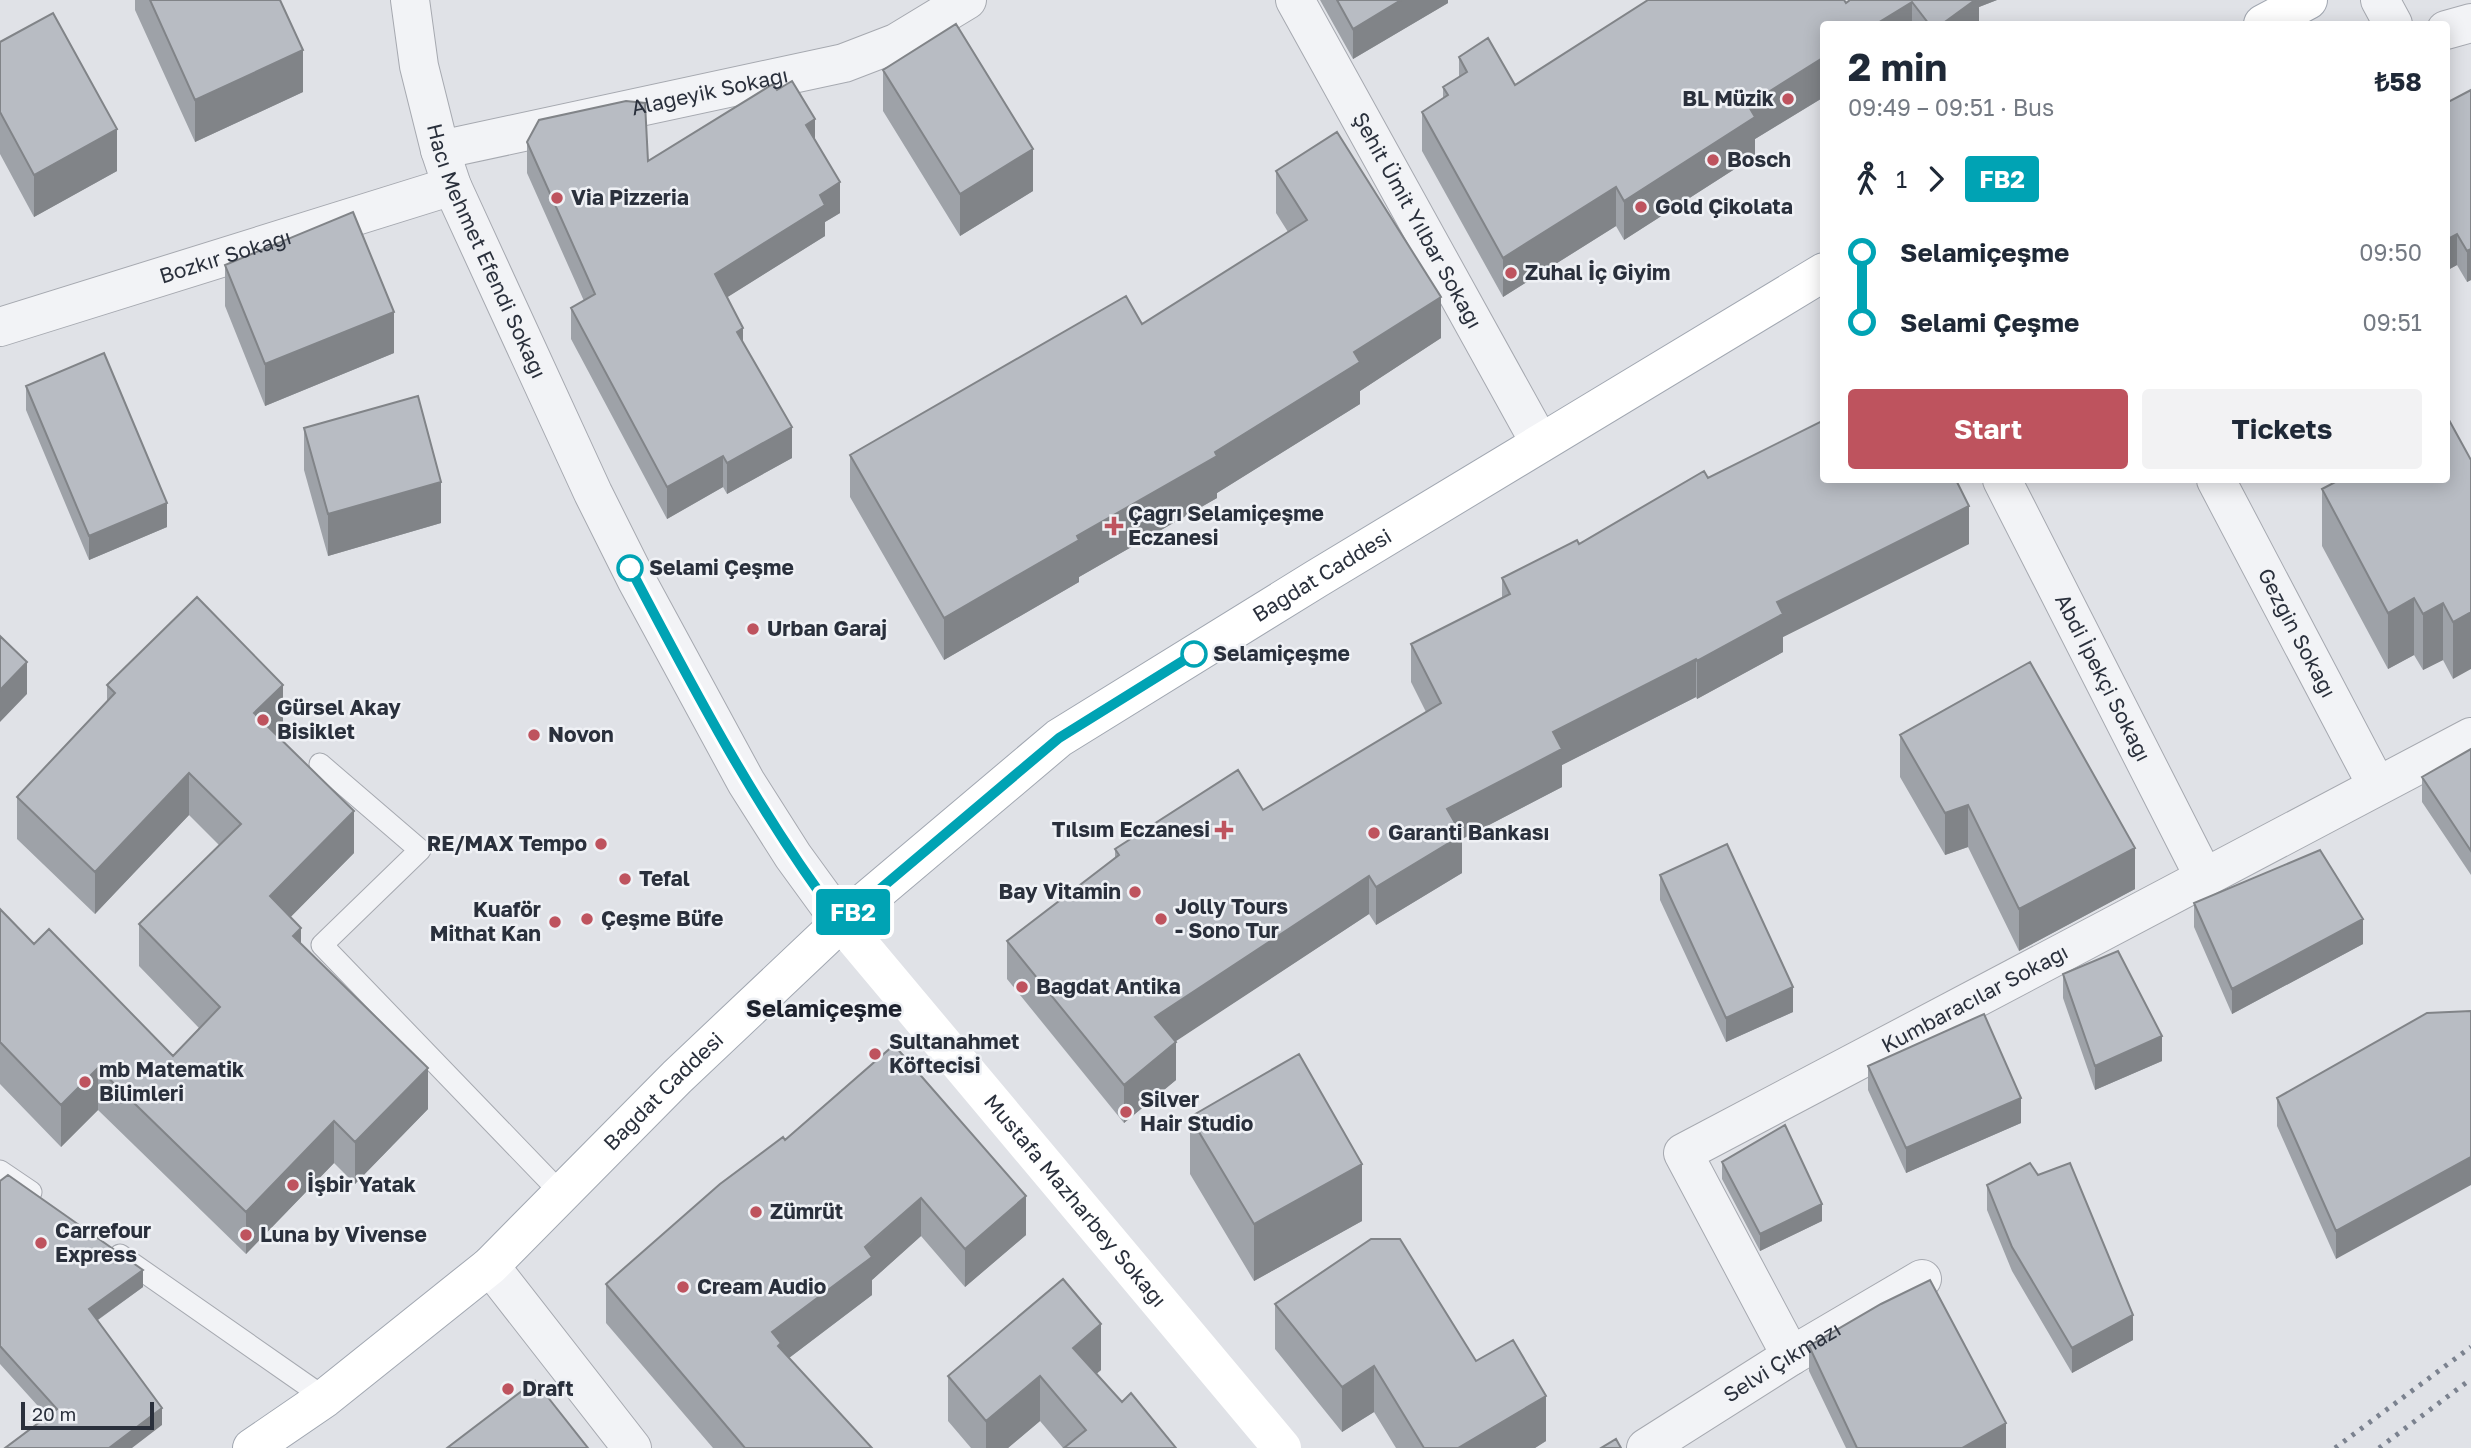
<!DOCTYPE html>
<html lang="en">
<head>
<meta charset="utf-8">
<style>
	body { margin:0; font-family:"Golos Text",sans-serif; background:#f2f2f3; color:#1f2937; height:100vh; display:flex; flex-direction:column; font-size:26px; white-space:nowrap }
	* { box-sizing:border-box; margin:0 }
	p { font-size:23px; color:#747a83 }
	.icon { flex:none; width:38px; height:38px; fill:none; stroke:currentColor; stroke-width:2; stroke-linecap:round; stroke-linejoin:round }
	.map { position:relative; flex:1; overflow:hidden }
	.panel { position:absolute; left:1820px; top:21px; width:630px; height:462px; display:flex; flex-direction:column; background:#fff; border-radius:7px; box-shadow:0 4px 18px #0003 }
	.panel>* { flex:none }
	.badge { padding:0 14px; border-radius:5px; font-size:24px; line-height:46px }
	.scale { position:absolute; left:21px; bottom:18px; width:133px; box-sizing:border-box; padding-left:7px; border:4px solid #2a303c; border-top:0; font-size:19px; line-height:24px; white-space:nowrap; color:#2a303c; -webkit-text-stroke:5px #eff1f5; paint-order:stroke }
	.map>.badge { position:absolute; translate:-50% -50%; box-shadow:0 0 0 4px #fff }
	.legs { display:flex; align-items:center; gap:10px; height:77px; padding:0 28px; font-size:23px }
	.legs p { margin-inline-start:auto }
	.head { display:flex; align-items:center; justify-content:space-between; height:119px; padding:0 28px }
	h1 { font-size:38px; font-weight:700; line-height:52px }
	.primary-button { display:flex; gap:14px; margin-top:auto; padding:14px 28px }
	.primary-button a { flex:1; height:80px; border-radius:7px; background:#be535e; color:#fff; font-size:28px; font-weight:700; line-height:80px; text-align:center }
	.primary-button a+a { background:#f2f2f3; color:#1f2937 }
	ul { padding:0 28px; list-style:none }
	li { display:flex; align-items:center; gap:24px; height:70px; font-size:26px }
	li i { display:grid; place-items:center; width:10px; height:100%; margin:0 9px; background:currentColor }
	li i::after { content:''; width:18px; height:18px; margin:-9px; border:5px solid; border-radius:50%; background:#fff }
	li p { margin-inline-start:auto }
	li:first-child i { background:linear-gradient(#0000 50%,currentColor 0) }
	li:last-child i { background:linear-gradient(currentColor 50%,#0000 0) }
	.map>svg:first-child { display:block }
</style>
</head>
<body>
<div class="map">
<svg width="2471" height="1448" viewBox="0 0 2471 1448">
	<rect width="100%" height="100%" fill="#e0e2e7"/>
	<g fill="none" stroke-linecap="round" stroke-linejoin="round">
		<g stroke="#a6a9b0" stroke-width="23">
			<path id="lane" d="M320,764L420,850L322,945L561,1193
				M0,1171L31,1192
				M120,1255L325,1398"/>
		</g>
		<g stroke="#a6a9b0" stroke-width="40">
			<g id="street">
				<path id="s1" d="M410,0L419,66L440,150L452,186L593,493L637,581L746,782L793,856L841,922"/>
				<path id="s2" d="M1295,0L1540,443"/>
				<path d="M2380,0L2393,24"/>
				<path d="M2446,30L2471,23"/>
				<path id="s3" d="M440,150L844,63L896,43L967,0"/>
				<path id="s4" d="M0,327L452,186"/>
				<path id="s5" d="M2002,480L2204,877"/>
				<path id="s6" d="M2216,480L2377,786"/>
				<path d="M490,1266L632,1448"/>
				<path id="s7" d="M1791,1356L1683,1153L2471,737"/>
				<path id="s8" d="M1646,1448L1791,1356L1922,1279"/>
			</g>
		</g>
		<g stroke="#a1a7b1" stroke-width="40">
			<g id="primary">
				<path d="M2263,24L2308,0"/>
				<path id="s10" d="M252,1448L325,1398L490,1266L677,1077L841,922L1059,738L1316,579L1824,272"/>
			</g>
		</g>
		<use href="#lane" stroke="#f2f3f6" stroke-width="21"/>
		<use href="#street" stroke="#f2f3f6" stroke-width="38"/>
		<path stroke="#fff" stroke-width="38" id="s9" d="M841,922L1282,1448"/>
		<use href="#primary" stroke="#fff" stroke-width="38"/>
		<path stroke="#7b828f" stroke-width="5" stroke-dasharray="3.5 7" stroke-linecap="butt" d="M2335,1448L2471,1347
			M2379,1448L2471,1379"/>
	</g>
	<path fill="#9ea2a8" d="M135,0H280L303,92L195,142L135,10Z
		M1320,0H1448V3L1353,59Z
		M1850,0H1997L1979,7V24H1824V97L1755,139V156L1624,240L1616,226L1503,297L1422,151V112L1443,98V87L1459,77V57L1515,85L1846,3Z
		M0,42L117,171L34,217L0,154Z
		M883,70L1033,191L960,236L883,111Z
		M777,90L815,140L840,213L825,222V236L727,297L743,343L792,458L727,494L723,487L667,519L571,339V308L584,301L527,173V142L648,161Z
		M2471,90V280L2467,282L2457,265L2446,271Z
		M1276,171L1441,338L1360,391V404L1217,493V498L1079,577V582L944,660L850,497V455L1142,324L1288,232L1276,213Z
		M225,265L394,353L265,406L225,306Z
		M26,386L167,527L89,560L26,410Z
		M304,428L441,523L328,556L304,470Z
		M2471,460L2453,679L2443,660L2423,670L2414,655L2388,669L2322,546V489Z
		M1708,478L1969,544L1783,637V652L1697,699L1696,697L1562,765V787L1462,839V873L1376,925L1369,914L1175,1041L1176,1080L1124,1123L1007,979V941L1115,858V849L1263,810L1426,712L1411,682V644L1502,598V578L1579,544Z
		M107,685L283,726L275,734L354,853L290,917L301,944L428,1109L355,1184L334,1163L246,1254L98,1110L61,1147L0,1084V909L34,944L173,1056L199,1028L139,966V924L219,845L189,815L95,914L17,839V797L107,701Z
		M1900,735L2135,889L2019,951L1968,847L1945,855L1900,777Z
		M2471,749V875L2422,802V777Z
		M1660,875L1793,1012L1726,1042L1660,900Z
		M2194,903L2363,944L2232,1014L2194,927Z
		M2063,974L2162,1061L2095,1090L2063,998Z
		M2427,1013L2336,1259L2277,1126V1098Z
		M1868,1066L2021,1123L1906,1173L1868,1090Z
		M1190,1117L1362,1221L1254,1281L1190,1174Z
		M785,1140L1026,1235L965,1287L921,1236L872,1280V1295L789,1358L872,1448H713L606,1323V1284Z
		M1722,1162L1822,1221L1760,1251L1722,1179Z
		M0,1181L143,1287L98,1320L162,1425L47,1416L0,1364Z
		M1987,1185L2133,1340L2072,1373L2012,1271L1987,1210Z
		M1275,1304L1476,1361L1546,1441L1535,1448H1396L1374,1412L1342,1432L1275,1349Z
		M1809,1346L2006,1448H1846L1809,1371Z
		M1101,1370L1096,1374L1122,1402L1176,1448H1063L1040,1421L1008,1448H971L948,1421V1376Z"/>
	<path fill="#818488" d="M1401,0H1448V3L1353,59V29Z
		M1962,0H1997L1979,7V24H1942Z
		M1912,2V24H1876Z
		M303,50V92L195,142V100Z
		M1824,57V97L1755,139V156L1624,240V201L1748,105Z
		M815,119V151L806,125Z
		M117,129V171L34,217V175Z
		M1033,149V191L960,236V194Z
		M840,182V213L825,222V236L715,305V274L820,195Z
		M1616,187V226L1503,297V258Z
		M2457,234V265L2446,271V240Z
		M2471,249V280L2467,282V251Z
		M1441,297V338L1360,391V404L1217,493V498L1079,577V582L944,660V618L1215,452L1354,352Z
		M394,312V353L265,406V364Z
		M743,328V359L737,332Z
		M792,427V458L727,494V463Z
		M723,456V487L667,519V487Z
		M441,482V523L328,556V514Z
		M167,503V527L89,560V536Z
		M1969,506V544L1783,637V652L1697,699V661L1777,602Z
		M2414,598V655L2388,669V613Z
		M2443,603V660L2423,670V614Z
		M2471,612V669L2453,679V622Z
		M1696,659V697L1562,765V787L1462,839V873L1376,925V887L1447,809L1553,732Z
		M27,662V694L0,722V690Z
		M283,685V726L254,754V713Z
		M189,773V815L95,914V872Z
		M1968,805V847L1945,855V813Z
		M354,811V853L270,938V896Z
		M2135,848V889L2019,951V909Z
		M1369,876V914L1155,1055V1017Z
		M2363,919V944L2232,1014V989Z
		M301,928V970L293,936Z
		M1793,987V1012L1726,1042V1018Z
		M2162,1036V1061L2095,1090V1066Z
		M1176,1042V1080L1124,1123V1085Z
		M98,1068V1110L61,1147V1105Z
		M428,1068V1109L355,1184V1142Z
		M2021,1098V1123L1906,1173V1148Z
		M334,1121V1163L246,1254V1212Z
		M2471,1157V1185L2336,1259V1231Z
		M1362,1164V1221L1254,1281V1224Z
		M1026,1196V1235L965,1287V1249Z
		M921,1198V1236L872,1280V1295L781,1364L772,1332Z
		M1822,1204V1221L1760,1251V1234Z
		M143,1270V1287L89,1326V1309Z
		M2133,1315V1340L2072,1373V1348Z
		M1101,1324V1370L1073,1393V1348Z
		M1374,1366V1412L1342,1432V1387Z
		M1040,1376V1421L1008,1448H986V1421Z
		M1546,1396V1441L1535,1448H1458Z
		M162,1408V1425L132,1448H109Z
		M2006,1423V1448H1962Z"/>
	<path fill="#b8bcc3" stroke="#818488" stroke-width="2" d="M150,0H280L303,50L195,100Z
		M1337,0H1401L1353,29Z
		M1648,0H1844L1846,3L1850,0H1975L1942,24H1929L1912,2L1876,24H1824V57L1748,105L1755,117L1624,201L1616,187L1503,258L1422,112L1448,95L1443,87L1467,72L1459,57L1488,38L1515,85Z
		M53,13L117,129L34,175L0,112V42Z
		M956,24L1033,149L960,194L883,70Z
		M792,81L815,119L806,125L840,182L820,195L825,205L715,274L743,328L737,332L792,427L727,463L723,456L667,487L571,308L595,294L527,142L539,120L626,101L645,103L648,161L773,84L777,90Z
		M2471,90V249L2467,251L2457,234L2446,240V103Z
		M1337,132L1441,297L1354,352L1360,362L1215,452L1217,456L1077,536L1079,540L944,618L850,455L1126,296L1142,324L1307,220L1276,171Z
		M353,212L394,312L265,364L225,265Z
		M104,353L167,503L89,536L26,386Z
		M418,396L441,482L328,514L304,428Z
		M1824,420V480H1956L1969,506L1777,602L1783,614L1697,661L1696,659L1553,732L1562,749L1447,809L1462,835L1376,887L1369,876L1155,1017L1176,1042L1124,1085L1007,941L1119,855L1115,849L1238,770L1263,810L1441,703L1411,644L1510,594L1502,578L1577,540L1579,544L1704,471L1708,478Z
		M2449,420L2471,460V612L2453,622L2443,603L2423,614L2414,598L2388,613L2322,489L2339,480H2446V421Z
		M197,597L283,685L254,713L354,811L270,896L301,928L293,936L428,1068L355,1142L334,1121L246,1212L98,1068L61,1105L0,1042V909L34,944L49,929L173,1056L220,1007L139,924L241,824L189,773L95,872L17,797L115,693L107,685Z
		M0,636L27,662L0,690Z
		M2030,662L2135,848L2019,909L1968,805L1945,813L1900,735Z
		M2471,749V851L2422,777Z
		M1727,844L1793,987L1726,1018L1660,875Z
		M2320,850L2363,919L2232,989L2194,903Z
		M2118,951L2162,1036L2095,1066L2063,974Z
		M2471,1011V1157L2336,1231L2277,1098L2427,1013Z
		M1984,1014L2021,1098L1906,1148L1868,1066Z
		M894,1045L1026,1196L965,1249L921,1198L865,1247L872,1257L772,1332L781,1343L778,1346L872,1448H745L606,1284L720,1184L783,1137L785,1140Z
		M1299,1054L1362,1164L1254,1224L1190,1117Z
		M1785,1125L1822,1204L1760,1234L1722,1162Z
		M2030,1163L2038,1175L2070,1163L2133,1315L2072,1348L2012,1247L1987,1185Z
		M8,1175L143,1270L89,1309L162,1408L109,1448H5L57,1409L0,1346V1181Z
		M1371,1239H1400L1476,1361L1513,1340L1546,1396L1458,1448H1424L1374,1366L1342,1387L1275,1304Z
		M1063,1279L1101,1324L1073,1348L1122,1402L1131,1393L1176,1448H1064L1086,1430L1040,1376L986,1421L948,1376Z
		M1930,1280L2006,1423L1962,1448H1857L1809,1346L1881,1304Z
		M535,1381L588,1448H447Z
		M1616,1439L1621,1448H1601Z"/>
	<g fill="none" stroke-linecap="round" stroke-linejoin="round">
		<g stroke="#fff" stroke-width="16">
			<path id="line-1" d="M630,568C694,690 758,812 841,922L1059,738L1194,654"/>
		</g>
		<use href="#line-1" stroke="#00a3b4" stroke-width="10"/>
	</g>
	<g fill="#be535e" stroke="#eff1f5" stroke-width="2.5">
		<circle cx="1788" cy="99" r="7"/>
		<circle cx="1713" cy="160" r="7"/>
		<circle cx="557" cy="198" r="7"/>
		<circle cx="1641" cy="207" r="7"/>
		<circle cx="1511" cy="273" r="7"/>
		<path d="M1110.5 515.5h7v7h7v7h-7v7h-7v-7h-7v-7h7z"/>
		<circle cx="753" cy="629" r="7"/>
		<circle cx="263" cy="720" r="7"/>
		<circle cx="534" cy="735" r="7"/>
		<path d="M1220.5 819.5h7v7h7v7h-7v7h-7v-7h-7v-7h7z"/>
		<circle cx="1374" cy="833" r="7"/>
		<circle cx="601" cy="844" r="7"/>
		<circle cx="625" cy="879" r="7"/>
		<circle cx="1135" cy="892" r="7"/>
		<circle cx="587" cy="919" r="7"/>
		<circle cx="1161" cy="919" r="7"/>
		<circle cx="555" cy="922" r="7"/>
		<circle cx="1022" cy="987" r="7"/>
		<circle cx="875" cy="1054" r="7"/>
		<circle cx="85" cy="1082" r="7"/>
		<circle cx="1126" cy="1112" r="7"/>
		<circle cx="293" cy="1185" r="7"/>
		<circle cx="756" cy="1212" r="7"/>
		<circle cx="246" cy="1235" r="7"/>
		<circle cx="41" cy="1243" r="7"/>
		<circle cx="683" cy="1287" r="7"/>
		<circle cx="508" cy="1389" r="7"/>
	</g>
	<g fill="#fff" stroke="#00a3b4" stroke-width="3.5">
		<circle cx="630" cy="568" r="12"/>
		<circle cx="1194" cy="654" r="12"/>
	</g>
	<g text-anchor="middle" stroke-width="5" stroke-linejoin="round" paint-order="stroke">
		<g font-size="21" fill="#2a303c" stroke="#eff1f5">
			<text dy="7" stroke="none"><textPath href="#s3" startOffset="276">Alageyik Sokağı</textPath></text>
			<text dy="7" stroke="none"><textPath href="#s2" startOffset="252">Şehit Ümit Yılbar Sokağı</textPath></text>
			<text dy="7" stroke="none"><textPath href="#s1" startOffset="264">Hacı Mehmet Efendi Sokağı</textPath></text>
			<text dy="7" stroke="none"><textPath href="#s4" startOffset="236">Bozkır Sokağı</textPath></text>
			<text dy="7" stroke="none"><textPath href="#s10" startOffset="1386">Bağdat Caddesi</textPath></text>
			<text dy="7" stroke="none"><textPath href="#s6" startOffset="173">Gezgin Sokağı</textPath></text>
			<text dy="7" stroke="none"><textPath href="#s5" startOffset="222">Abdi İpekçi Sokağı</textPath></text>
			<text dy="7" stroke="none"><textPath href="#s7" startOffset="560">Kumbaracılar Sokağı</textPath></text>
			<text dy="7" stroke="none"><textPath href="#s10" startOffset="546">Bağdat Caddesi</textPath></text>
			<text dy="7" stroke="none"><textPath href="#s9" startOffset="364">Mustafa Mazharbey Sokağı</textPath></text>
			<text dy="7" stroke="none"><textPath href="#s8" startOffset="161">Selvi Çıkmazı</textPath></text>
		</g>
		<g font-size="21" font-weight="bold" fill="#2a303c" stroke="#eff1f5" text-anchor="start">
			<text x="1774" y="106" text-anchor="end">BL Müzik</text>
			<text x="1727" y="167">Bosch</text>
			<text x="571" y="205">Via Pizzeria</text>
			<text x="1655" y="214">Gold Çikolata</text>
			<text x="1525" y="280">Zuhal İç Giyim</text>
			<text x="1128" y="521">Çağrı Selamiçeşme<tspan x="1128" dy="24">Eczanesi</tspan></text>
			<text x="767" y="636">Urban Garaj</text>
			<text x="277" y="715">Gürsel Akay<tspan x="277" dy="24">Bisiklet</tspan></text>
			<text x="548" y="742">Novon</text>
			<text x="1210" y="837" text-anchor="end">Tılsım Eczanesi</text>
			<text x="1388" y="840">Garanti Bankası</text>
			<text x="587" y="851" text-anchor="end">RE/MAX Tempo</text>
			<text x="639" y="886">Tefal</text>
			<text x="1121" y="899" text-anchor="end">Bay Vitamin</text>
			<text x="1175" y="914">Jolly Tours<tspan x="1175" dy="24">- Sono Tur</tspan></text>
			<text x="541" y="917" text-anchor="end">Kuaför<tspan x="541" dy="24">Mithat Kan</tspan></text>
			<text x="601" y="926">Çeşme Büfe</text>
			<text x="1036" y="994">Bağdat Antika</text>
			<text x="889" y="1049">Sultanahmet<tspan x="889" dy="24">Köftecisi</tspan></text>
			<text x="99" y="1077">mb Matematik<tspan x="99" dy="24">Bilimleri</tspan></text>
			<text x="1140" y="1107">Silver<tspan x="1140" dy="24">Hair Studio</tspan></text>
			<text x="307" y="1192">İşbir Yatak</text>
			<text x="770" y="1219">Zümrüt</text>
			<text x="55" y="1238">Carrefour<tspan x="55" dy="24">Express</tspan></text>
			<text x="260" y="1242">Luna by Vivense</text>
			<text x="697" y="1294">Cream Audio</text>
			<text x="522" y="1396">Draft</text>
		</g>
		<g font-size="21" font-weight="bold" fill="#2a303c" stroke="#eff1f5" text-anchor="start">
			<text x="649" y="575">Selami Çeşme</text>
			<text x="1213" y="661">Selamiçeşme</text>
		</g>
		<g font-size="24" font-weight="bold" fill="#1d212d" stroke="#eff1f5">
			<text x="824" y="1017">Selamiçeşme</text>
		</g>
	</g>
</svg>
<div class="scale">20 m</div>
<b class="badge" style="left:853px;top:912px;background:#00a3b4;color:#fff">FB2</b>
<section class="panel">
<div class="head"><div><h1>2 min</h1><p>09:49 – 09:51 · Bus</p></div><b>₺58</b></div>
<div class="legs"><svg class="icon" aria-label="walk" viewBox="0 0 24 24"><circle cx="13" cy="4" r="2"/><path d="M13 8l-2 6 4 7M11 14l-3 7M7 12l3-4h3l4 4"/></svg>1<svg class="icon" aria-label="forward" viewBox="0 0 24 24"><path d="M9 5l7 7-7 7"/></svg><b class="badge" style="background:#00a3b4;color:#fff">FB2</b></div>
<ul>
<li><i style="color:#00a3b4"></i><b>Selamiçeşme</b><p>09:50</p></li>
<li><i style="color:#00a3b4"></i><b>Selami Çeşme</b><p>09:51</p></li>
</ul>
<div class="primary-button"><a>Start</a><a>Tickets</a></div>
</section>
</div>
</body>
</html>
